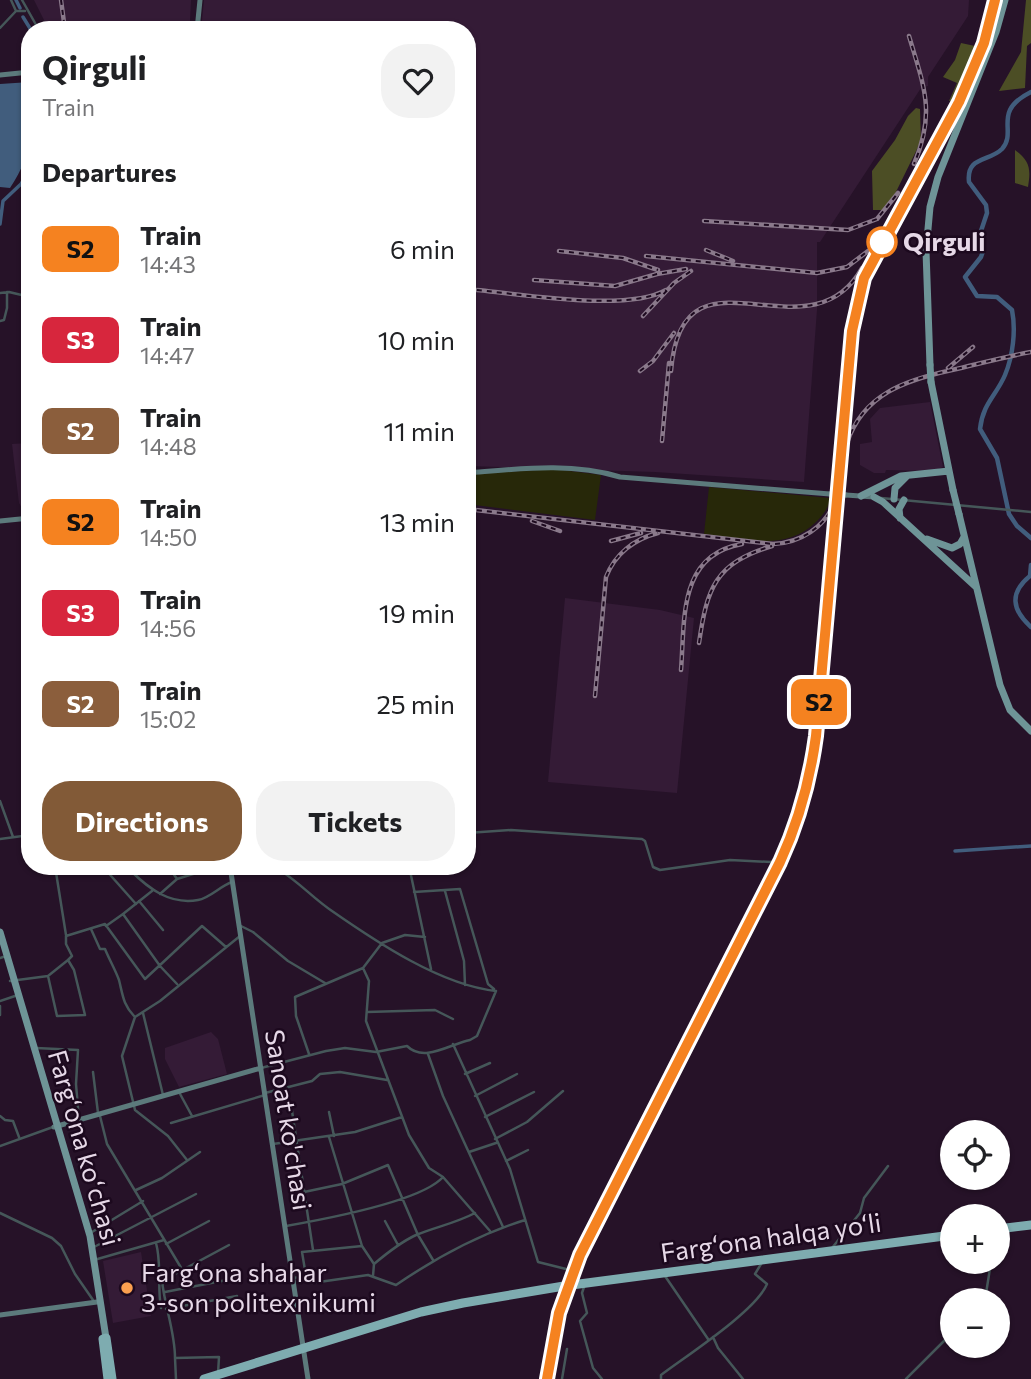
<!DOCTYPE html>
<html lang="en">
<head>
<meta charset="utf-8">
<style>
	body { margin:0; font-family:Commissioner,sans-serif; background:#f2f2f2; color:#202124; height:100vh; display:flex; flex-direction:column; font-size:26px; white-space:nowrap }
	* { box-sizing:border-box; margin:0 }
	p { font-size:23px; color:#757577 }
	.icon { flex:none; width:38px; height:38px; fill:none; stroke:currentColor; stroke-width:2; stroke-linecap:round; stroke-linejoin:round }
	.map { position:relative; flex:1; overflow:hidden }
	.details { position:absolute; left:21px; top:21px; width:455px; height:854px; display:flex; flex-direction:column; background:#fff; border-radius:28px; box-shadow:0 2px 5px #0004 }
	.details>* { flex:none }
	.badge { padding:0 14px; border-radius:10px; font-size:24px; line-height:46px }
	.controls { position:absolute; left:940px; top:1120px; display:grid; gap:14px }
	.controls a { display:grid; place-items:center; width:70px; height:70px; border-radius:50%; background:#fff; box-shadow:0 2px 5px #0004; font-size:35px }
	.map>.badge { position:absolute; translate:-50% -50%; box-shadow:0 0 0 4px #fff }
	h2 { padding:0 21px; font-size:26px; line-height:63px }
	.round { display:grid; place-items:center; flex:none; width:74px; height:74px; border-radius:28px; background:#f2f2f2 }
	.headline { display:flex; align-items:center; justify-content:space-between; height:119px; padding:0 21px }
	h1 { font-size:33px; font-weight:700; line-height:52px }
	.button { display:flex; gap:14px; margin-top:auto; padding:14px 21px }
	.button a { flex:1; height:80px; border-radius:28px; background:#825a37; color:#fff; font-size:28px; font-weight:700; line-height:80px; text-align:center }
	.button a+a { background:#f2f2f2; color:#202124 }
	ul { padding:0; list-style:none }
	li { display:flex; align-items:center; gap:21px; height:91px; padding:0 21px }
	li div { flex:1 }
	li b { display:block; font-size:26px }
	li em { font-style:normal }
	li .badge { min-width:77px; font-weight:700; text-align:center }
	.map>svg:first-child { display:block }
</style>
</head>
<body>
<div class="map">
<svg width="1031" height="1379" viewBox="0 0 1031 1379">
	<rect width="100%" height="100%" fill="#261228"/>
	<path fill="#341b36" d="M34,0H191L190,21L162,26V20L161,26L137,30H49Z
		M204,0H969L968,16L928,77V86L921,88L820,242H817V310L804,482L655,472L467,466V30H201Z
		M930,402L943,467L933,471L886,470L885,473H874L860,465V444L872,442L870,419L880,408Z
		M28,443L30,509L23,510L19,503L12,444Z
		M565,598L660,610L694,618L677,793L548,782Z
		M211,1032L218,1039L227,1074L179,1087L165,1059V1048Z
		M141,1252L151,1316L113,1323L103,1261Z"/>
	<path fill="#272809" d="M554,469L601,475L595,520L467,504V474Z
		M709,487L830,498C829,508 823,515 816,522C786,552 742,539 704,534Z"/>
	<path fill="#4c4e25" d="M1026,0H1031V43L1027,46L1025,88L999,91L1021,52Z
		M961,43L975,46L967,78L955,101H949L957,83L943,77L955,60Z
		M916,108L920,109L921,141L893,198L884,210H873L872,171L895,140L908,116Z
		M1015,150C1030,161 1031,169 1028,187L1015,183Z"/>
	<path fill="#415d7d" d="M30,82C30,125 36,150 10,188L0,187V84Z"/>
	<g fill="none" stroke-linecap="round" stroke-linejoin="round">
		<path stroke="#415d7d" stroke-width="3.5" d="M16,0L20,8
			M23,17L31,30
			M0,224L3,201L21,184L30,168
			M955,851L1031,846"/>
		<path stroke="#415d7d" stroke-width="4.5" d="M1031,92C991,112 1018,131 1002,149C989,162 966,156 969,182L986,205L987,213L980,234L983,251L981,257L965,277L977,296L997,297L1012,310C1016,330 1013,356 1005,375C996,396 983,403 980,429L997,458L1009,514L1017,526L1031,538
			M1031,565L1030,576C1009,593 1012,610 1031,627"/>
		<path stroke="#455759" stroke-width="2.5" d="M11,0L16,11H25
			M22,0L39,30
			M0,28L16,11
			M0,293L9,292L30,297
			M0,321L4,320L7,308V292
			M29,326L30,321
			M30,387L26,397L30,402
			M881,498L1031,512
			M0,801L13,837
			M467,833L511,830L642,839L645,841L653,867L660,870L730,860L771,862L780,859C810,786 817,721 821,644
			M0,839L30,835
			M55,866L66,935
			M120,866L130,870
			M136,866L130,870C149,889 170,905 198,900C210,898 220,886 232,882
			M168,866L177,879
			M409,866L431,969
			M104,868L136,904
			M445,891L464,961L465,985
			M414,892L460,889L488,984L494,989
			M160,894L177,879L209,869
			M139,901L163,930
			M123,914L152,891
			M239,925L253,932L288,961L325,983
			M106,926L123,914L160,966L177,984
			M91,929L100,949H105C109,959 115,969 119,980C123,996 123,1004 134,1016
			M382,943L405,935L425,937
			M0,958L3,957
			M68,960L72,956L66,944V936L105,924L145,979L202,926L226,947
			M363,968L369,981L366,1021L409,1135L429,1168L443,1177L490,1231
			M10,981L48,976L68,960L74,970L85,1015L57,1016L48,976
			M0,1001L15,996
			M0,1006V1015
			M367,1012L435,1010L453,1019
			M143,1013L163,1095
			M453,1044L510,1169L538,1262L570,1270L568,1281
			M36,1048L78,1050L76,1084L79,1120
			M309,1054L296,1016L295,997L363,968L382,943
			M428,1054L443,1096L503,1227
			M261,1068L326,1051L345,1048L376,1052L407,1046C424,1063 450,1044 470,1040L477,1036L496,991C441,985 378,943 332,911C314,899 300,883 281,871L279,866
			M93,1072L98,1113
			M465,1074L490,1063
			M179,1092L192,1116
			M265,1093L312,1081L320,1074L340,1072L387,1080
			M475,1096L517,1074
			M292,1111L313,1250
			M329,1112L334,1136
			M0,1116L5,1120L13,1121L19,1137
			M100,1116L107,1144L183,1271
			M485,1117L534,1092
			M171,1123L265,1095
			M329,1137L362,1246
			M495,1139L527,1122L563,1091
			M273,1144L355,1132L402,1117
			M0,1146L53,1127
			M469,1152L496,1143
			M187,1160L168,1136L135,1110L122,1056L135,1017L160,1001L240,936
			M506,1161L528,1150
			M136,1190L162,1178L200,1152
			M304,1192L342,1184L388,1165L418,1235L433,1260
			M0,1213L52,1238L61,1246L75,1274L93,1300
			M385,1221L398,1245
			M286,1226C320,1220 421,1202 443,1177
			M92,1232L143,1201
			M156,1243C162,1265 157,1286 161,1308
			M166,1244L209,1221
			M94,1247L196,1194
			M832,1248L860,1213L864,1198L888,1166
			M94,1260L164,1240
			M306,1276L302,1252L362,1246L374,1264
			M373,1276L374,1264C387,1253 401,1242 416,1235C436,1227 456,1223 475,1213
			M665,1276L708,1339
			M293,1278L306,1276L312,1283L368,1275L396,1285C437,1257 477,1235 525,1220
			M584,1287L582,1293L587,1313L580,1321L593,1368L602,1379
			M165,1292L237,1278
			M985,1300L991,1262
			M166,1309L237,1296
			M713,1337L718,1348L743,1379
			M175,1358C175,1332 165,1308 162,1281L229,1245
			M176,1379L175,1358L219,1357L218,1374
			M562,1379L567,1349
			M661,1379V1375C686,1356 756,1311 767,1284L755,1274L761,1264
			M906,1379L952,1333"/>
		<path stroke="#5c7a7c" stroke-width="5" d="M165,30L197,27
			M197,30L200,0
			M0,75L30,72
			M467,473C518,469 571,462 620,477L830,494
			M846,495L874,497
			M0,521L30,518
			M230,866L308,1379
			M54,1127L261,1068
			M0,1315L97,1302"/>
		<path stroke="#6e9497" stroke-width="7" d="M930,365L926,251L930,207L938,177L996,32L1005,0
			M931,382L953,490
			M861,496L901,476L949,471
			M874,497L883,502L976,587
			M894,499L895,488L906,477
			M959,514L1000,685L1010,710L1031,731
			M900,518L899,509L904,500
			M927,539L952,548L960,544L964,537
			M0,932L90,1236L106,1338"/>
		<path stroke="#7eacb0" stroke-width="9" d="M998,1229L1031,1225
			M108,1379L103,1339L106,1338L112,1379
			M204,1379L421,1312L463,1303L564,1286L952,1235"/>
		<g stroke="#8a798b" stroke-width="4.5">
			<path id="rail" d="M61,0L65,30
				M909,36C924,87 936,112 914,164
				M704,221L848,230L877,219L898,193
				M706,250L733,261
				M559,251L623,258L658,270
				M646,256L817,273L847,267L868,251
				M534,280L615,286L657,274L686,269
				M467,289C515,293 626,313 666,290
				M643,316L674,283L691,271
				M948,368L973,347
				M640,371L653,361L674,333
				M671,371C682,233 808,364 862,268
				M662,441L669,363
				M847,443C863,394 906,380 952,370C978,364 1004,357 1031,352
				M467,509L773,544C800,543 826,527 835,501
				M532,521L560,531
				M611,541L641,533
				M699,643C707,588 715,563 772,546
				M681,670C685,619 678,555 742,544
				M595,696L606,577C615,554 634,539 658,533
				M547,1379L560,1313L581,1255L780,862C799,821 810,780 816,736L852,331L864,278L959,102L984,43L995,0"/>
		</g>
		<use href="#rail" stroke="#1c091e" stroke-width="2" stroke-dasharray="5" stroke-linecap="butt"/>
		<path stroke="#5c7a7c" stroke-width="5" d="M830,494L846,495"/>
		<path stroke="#6e9497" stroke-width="7" d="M930,365L931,382
			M953,490L959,514"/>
	</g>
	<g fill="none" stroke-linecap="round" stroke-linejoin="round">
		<g stroke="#fff" stroke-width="16">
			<path id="line" d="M547,1379L559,1313L580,1255L780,862C799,821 810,780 816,736L852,331L864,278L959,102L984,43L995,0"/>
		</g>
		<use href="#line" stroke="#f58220" stroke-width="10"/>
	</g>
	<circle fill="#fff" stroke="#f58220" stroke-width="3.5" cx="882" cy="242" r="14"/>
	<circle fill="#fa9f4f" stroke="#1c091e" stroke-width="2.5" cx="127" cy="1288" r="7"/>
	<g text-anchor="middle" stroke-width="5" stroke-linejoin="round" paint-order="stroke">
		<g font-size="26" font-weight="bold" fill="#e6d8e7" stroke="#1c091e" text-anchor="start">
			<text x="903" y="251">Qirguli</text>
		</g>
		<g font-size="26" fill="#e6d8e7" stroke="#1c091e">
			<text transform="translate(288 1120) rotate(81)" y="9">Sanoat ko'chasi</text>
			<text transform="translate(84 1148) rotate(74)" y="9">Fargʻona koʻchasi</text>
			<text transform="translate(771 1238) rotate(-8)" y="9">Farg‘ona halqa yo‘li</text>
		</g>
		<g font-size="26" fill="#e6d8e7" stroke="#1c091e" text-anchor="start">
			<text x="141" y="1282">Farg‘ona shahar<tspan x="141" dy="30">3-son politexnikumi</tspan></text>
		</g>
	</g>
</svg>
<div class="controls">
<a><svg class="icon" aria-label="locate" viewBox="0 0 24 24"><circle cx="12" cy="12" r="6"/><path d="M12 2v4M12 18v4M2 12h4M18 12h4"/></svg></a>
<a>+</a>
<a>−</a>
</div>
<b class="badge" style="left:819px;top:702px;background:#f58220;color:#111">S2</b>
<section class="details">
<div class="headline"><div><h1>Qirguli</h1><p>Train</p></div><a class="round"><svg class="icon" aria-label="heart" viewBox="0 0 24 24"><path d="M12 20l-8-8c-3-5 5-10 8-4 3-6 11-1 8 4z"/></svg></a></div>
<h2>Departures</h2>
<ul>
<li><span class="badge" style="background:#f58220;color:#111">S2</span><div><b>Train</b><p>14:43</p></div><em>6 min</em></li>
<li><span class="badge" style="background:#d7263d;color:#fff">S3</span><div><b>Train</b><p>14:47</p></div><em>10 min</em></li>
<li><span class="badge" style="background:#8b5e3c;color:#fff">S2</span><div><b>Train</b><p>14:48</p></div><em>11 min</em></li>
<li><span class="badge" style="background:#f58220;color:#111">S2</span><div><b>Train</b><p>14:50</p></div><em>13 min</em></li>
<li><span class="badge" style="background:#d7263d;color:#fff">S3</span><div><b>Train</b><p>14:56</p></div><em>19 min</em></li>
<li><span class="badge" style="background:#8b5e3c;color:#fff">S2</span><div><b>Train</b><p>15:02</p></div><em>25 min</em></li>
</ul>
<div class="button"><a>Directions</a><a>Tickets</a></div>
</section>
</div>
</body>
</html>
